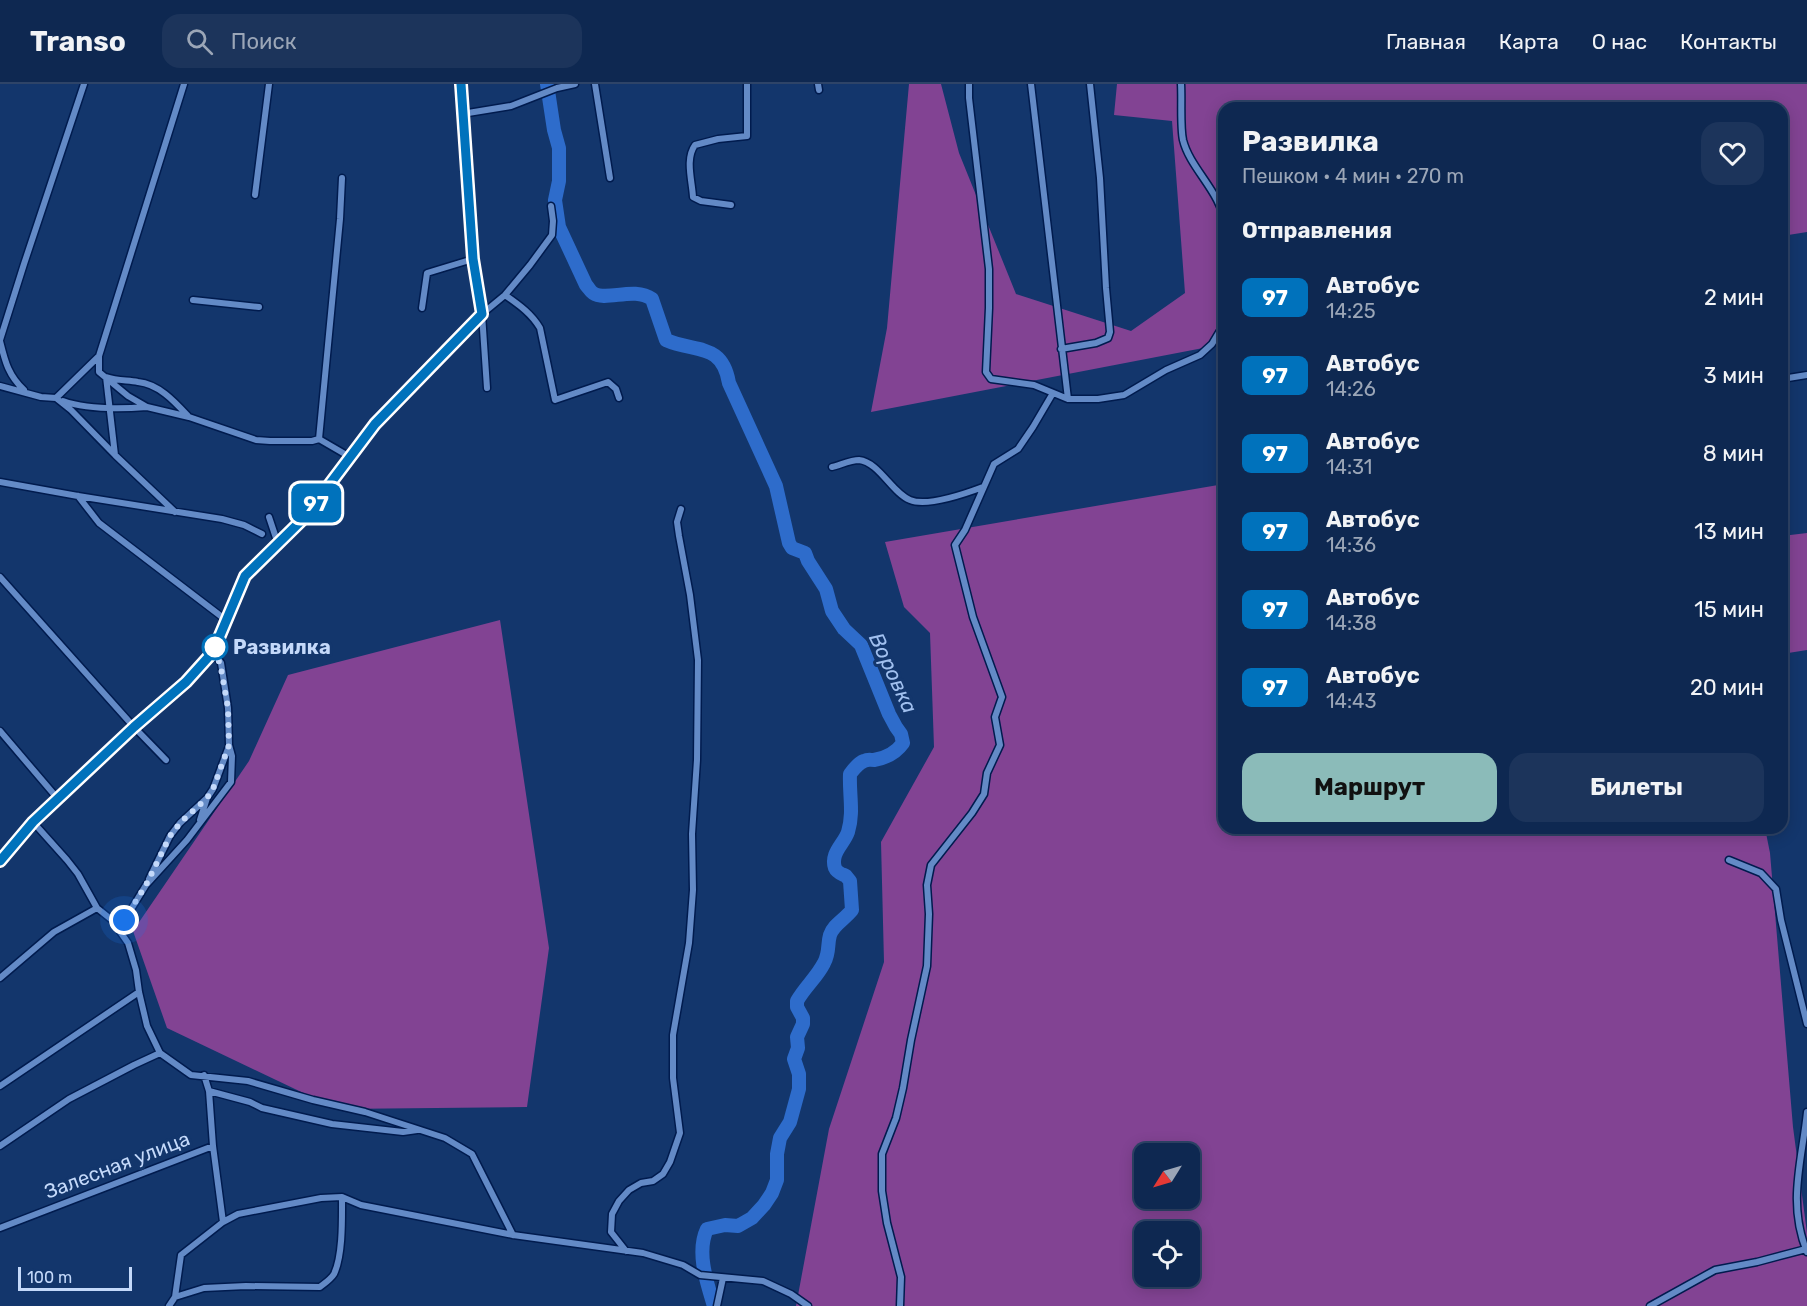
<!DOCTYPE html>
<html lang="ru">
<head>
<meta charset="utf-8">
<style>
	body { margin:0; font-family:Rubik,sans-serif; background:#1c345b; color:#f1f3f6; height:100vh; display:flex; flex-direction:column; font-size:22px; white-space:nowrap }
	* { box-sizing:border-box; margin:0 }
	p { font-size:20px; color:#9ba6b7 }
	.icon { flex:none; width:33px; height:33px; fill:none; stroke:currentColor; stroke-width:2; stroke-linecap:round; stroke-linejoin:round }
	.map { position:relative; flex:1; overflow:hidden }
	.drawer { position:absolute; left:1218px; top:18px; width:570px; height:732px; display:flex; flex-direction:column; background:#0e2851; border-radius:18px; box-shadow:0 3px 15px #0003,0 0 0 2px #2e4468 }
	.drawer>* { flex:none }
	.badge { padding:0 12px; border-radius:9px; font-size:21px; line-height:39px }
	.needle { width:39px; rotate:233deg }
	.buttons { position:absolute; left:1134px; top:1059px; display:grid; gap:12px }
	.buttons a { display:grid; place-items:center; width:66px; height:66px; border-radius:12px; background:#0e2851; box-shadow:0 3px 15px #0003,0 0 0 2px #2e4468; font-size:30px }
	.scale { position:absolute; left:18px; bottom:15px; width:114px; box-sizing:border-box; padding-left:6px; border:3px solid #c4d9fa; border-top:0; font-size:16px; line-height:21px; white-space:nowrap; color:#c4d9fa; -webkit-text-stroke:4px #13366c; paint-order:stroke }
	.you { position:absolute; width:30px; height:30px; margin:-15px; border:4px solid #fff; border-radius:50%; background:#1a73e8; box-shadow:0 0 0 9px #1a73e833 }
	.map>.badge { position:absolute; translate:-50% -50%; box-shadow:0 0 0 3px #fff }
	h2 { padding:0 24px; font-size:22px; line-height:54px }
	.round { display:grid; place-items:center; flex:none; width:63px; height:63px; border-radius:18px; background:#1c345b }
	.headline { display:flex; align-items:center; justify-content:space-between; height:102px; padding:0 24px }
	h1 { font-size:28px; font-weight:700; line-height:45px }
	.primary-button { display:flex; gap:12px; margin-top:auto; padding:12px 24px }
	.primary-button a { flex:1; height:69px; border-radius:18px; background:#8bbbb9; color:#111; font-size:24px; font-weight:700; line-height:69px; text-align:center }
	.primary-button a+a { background:#1c345b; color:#f1f3f6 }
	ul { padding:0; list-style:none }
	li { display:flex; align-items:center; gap:18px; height:78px; padding:0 24px }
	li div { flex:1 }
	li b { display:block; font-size:22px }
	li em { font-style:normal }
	li .badge { min-width:66px; font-weight:700; text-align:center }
	header { display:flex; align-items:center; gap:36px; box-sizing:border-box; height:84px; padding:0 30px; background:#0e2851; border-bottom:2px solid #2e4468 }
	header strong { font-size:28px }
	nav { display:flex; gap:33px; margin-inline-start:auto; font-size:21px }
	.search { width:420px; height:54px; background:#1c345b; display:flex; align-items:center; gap:15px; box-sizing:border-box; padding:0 21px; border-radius:18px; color:#9ba6b7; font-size:22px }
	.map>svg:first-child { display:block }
</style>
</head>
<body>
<header>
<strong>Transo</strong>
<div class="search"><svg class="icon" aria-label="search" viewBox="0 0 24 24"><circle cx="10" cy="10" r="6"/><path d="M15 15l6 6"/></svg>Поиск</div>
<nav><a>Главная</a><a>Карта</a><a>О нас</a><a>Контакты</a></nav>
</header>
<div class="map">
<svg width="1807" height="1222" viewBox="0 0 1807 1222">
	<rect width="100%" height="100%" fill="#13366c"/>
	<path fill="#824393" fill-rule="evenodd" d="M909,0H941L959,69L1016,210L1131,247L1185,209L1172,37L1114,31L1117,0H1807V148L1782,152V24H1224V260L871,328L887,244Z
		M1224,400V744H1765L1770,769L1793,1043L1807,1149V1222H796L829,1045L884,878L881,758L934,663L930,549L904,523L885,458ZM1144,1070H1190V1114H1144ZM1144,1148H1190V1192H1144Z
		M1807,449V566L1782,570V452Z
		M500,536L549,864L527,1023L337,1025L167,944L133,847L249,677L288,591Z"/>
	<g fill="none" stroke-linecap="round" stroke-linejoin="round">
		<path stroke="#2e6ccb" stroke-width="14" d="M547,0L554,46L559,64V97L555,116L559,143L586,201C589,204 590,207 593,209C606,218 634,202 652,215L666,256C695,269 722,258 729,299L776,402L789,459L792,464L805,469L808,477L826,505L832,527L844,545L861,561L889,630L896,643L901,650L903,659C896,669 886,674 874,676C870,676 868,675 864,677C858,679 854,685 850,690C849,710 854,729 848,748C844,760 830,769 835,784C837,789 842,790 846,792L850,797L852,826C845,835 833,841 830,851C827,861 830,868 824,879C817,893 805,903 797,917V923L803,934V940L797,953L798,964L794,975L799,990V1005L790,1038L780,1054L777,1070V1096L772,1109L764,1121L752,1134L738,1142L725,1141L707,1145C696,1168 707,1199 714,1222"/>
		<g stroke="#001b4e" stroke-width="9">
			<path id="street" d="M595,0L610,94
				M818,0L819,6
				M969,0V14L989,185V224L986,288L991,295L1034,301L1068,315H1098L1124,311L1166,286L1200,271L1212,260L1221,245L1224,225
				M1031,0L1068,315
				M1181,0C1182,16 1180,42 1183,56C1190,85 1223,110 1224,140
				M462,30L511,22L557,4L575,0
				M255,111L269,0
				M731,121L701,117L693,113C692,96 685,75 695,61L718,55L747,52V0
				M1224,161V197
				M505,211C519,221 531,229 540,244L555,316L608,298L616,305L619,314
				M193,216L259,223
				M422,224L427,189L473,175
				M0,256L24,180L84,0
				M0,257C5,277 8,291 24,306
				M1061,265L1096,259L1108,254L1110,248L1106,204L1100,94L1090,0
				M99,272V288L128,312L147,323L189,333L256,356L270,357H312L319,355L340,135L342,94
				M1782,295L1807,291
				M0,302L41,313L56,314L99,272L184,0
				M487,304L482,230L505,211L530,181L552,151L553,137L551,122
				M56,314L71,326L115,371L175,428
				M63,317C88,326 120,325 147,323
				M319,355L350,373
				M115,371L106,293C117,297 127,296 138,298C159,300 175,318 188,332
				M832,383C840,381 851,376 859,376C879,378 892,409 910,416C927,423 967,409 983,403
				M0,398L78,412L222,435L244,441L262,450
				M78,412L99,439L226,536
				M269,433L278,460
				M0,493L134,643L166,676
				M0,647L58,715
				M200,736L207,714
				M33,738L67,776L78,790L97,824L112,836L128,859L136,886L139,908L147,942L160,969L191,991L248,997L313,1016L365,1028L445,1054L472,1070L513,1151
				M1729,776L1761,789L1776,805L1781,836L1807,940
				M149,795L170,752L180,739L207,714L213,705L229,662
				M119,845L146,801L187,756L231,698L232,672L229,661L228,624L221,579L213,568
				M0,894L54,848L97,824
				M0,1002L139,908
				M209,1007L250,1018L262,1024L332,1040L403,1048L417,1046
				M1807,1028C1802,1077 1787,1119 1807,1168
				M0,1062L69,1015L134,981L160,969
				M213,1062L223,1138
				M0,1144L213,1062L209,1007L204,991
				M626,1167L611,1148L612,1130L619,1117L629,1106L641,1099L653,1097L663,1090L670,1078L680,1049L673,994V951L689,859L693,806L692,750L697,676L698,576L690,511L679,452L677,438L681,425
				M175,1213L204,1204L246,1202L320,1203C325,1199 331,1195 334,1190C343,1171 342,1134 342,1113
				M169,1222L175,1213L181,1171L223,1138L238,1130L321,1114L342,1113L361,1121L513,1151L643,1169L683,1181L700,1191L763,1197L791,1210L808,1222
				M717,1222L723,1194
				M900,1222L901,1193L887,1139L882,1107V1070L896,1034L903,1004L911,956L927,882L929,830L927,801L931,781L972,729L984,710L987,689L1000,661L995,633L1002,613L973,533L955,461L965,446L994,380L1018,365L1033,343L1053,309
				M1650,1222L1715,1186L1757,1178L1806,1165"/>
		</g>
		<g stroke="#001b4e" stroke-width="14">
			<path id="secondary" d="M0,777L33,738L134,643L186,598L213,568L245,492L305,433L375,340L482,230L473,175L461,0"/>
		</g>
		<use href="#street" stroke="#638ac6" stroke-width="6"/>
		<use href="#secondary" stroke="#5aa0cc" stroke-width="10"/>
	</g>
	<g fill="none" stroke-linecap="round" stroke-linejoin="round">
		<g stroke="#fff" stroke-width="14">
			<path id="line" d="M0,777L33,738L134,643L186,598L213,568L245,492L305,433L375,340L482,230L473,175L461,0"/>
		</g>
		<use href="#line" stroke="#0072bc" stroke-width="9"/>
		<path stroke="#c4d9fa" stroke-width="6" stroke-dasharray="0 10.8" d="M124,836L146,801L170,752L180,739L207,714L213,705L229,661L228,624L220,579L213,568L215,563"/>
	</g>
	<circle fill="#fff" stroke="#0072bc" stroke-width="3" cx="215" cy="563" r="12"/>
	<g text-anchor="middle" stroke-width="6" stroke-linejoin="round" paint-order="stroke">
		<g font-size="20" font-weight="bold" fill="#c4d9fa" stroke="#13366c" text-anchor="start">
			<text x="233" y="570">Развилка</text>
		</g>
		<g font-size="20" fill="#c4d9fa" stroke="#13366c">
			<text transform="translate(117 1081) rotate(-21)" y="7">Залесная улица</text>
		</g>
		<g font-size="21" font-style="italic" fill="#a1c0ef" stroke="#13366c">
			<text transform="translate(893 589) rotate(65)" y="7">Воровка</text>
		</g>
	</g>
</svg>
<div class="buttons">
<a><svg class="needle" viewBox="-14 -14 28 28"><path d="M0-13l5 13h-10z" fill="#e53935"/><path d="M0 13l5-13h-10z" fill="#9ba6b7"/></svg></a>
<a><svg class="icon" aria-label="locate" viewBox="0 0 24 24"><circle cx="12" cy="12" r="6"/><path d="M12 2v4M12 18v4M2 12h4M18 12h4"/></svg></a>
</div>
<div class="scale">100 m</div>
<div class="you" style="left:124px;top:836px"></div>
<b class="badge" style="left:316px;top:419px;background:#0072bc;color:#fff">97</b>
<section class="drawer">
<div class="headline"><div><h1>Развилка</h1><p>Пешком · 4 мин · 270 m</p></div><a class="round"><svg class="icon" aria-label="heart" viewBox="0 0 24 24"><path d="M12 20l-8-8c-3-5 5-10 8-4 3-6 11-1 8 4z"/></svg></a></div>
<h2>Отправления</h2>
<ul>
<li><span class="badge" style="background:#0072bc;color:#fff">97</span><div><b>Автобус</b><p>14:25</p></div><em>2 мин</em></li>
<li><span class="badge" style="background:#0072bc;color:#fff">97</span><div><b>Автобус</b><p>14:26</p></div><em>3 мин</em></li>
<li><span class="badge" style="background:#0072bc;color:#fff">97</span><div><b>Автобус</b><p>14:31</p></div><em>8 мин</em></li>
<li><span class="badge" style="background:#0072bc;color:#fff">97</span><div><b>Автобус</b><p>14:36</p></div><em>13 мин</em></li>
<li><span class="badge" style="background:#0072bc;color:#fff">97</span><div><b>Автобус</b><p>14:38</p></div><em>15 мин</em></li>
<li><span class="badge" style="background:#0072bc;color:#fff">97</span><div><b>Автобус</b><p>14:43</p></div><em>20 мин</em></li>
</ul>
<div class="primary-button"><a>Маршрут</a><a>Билеты</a></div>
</section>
</div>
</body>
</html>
